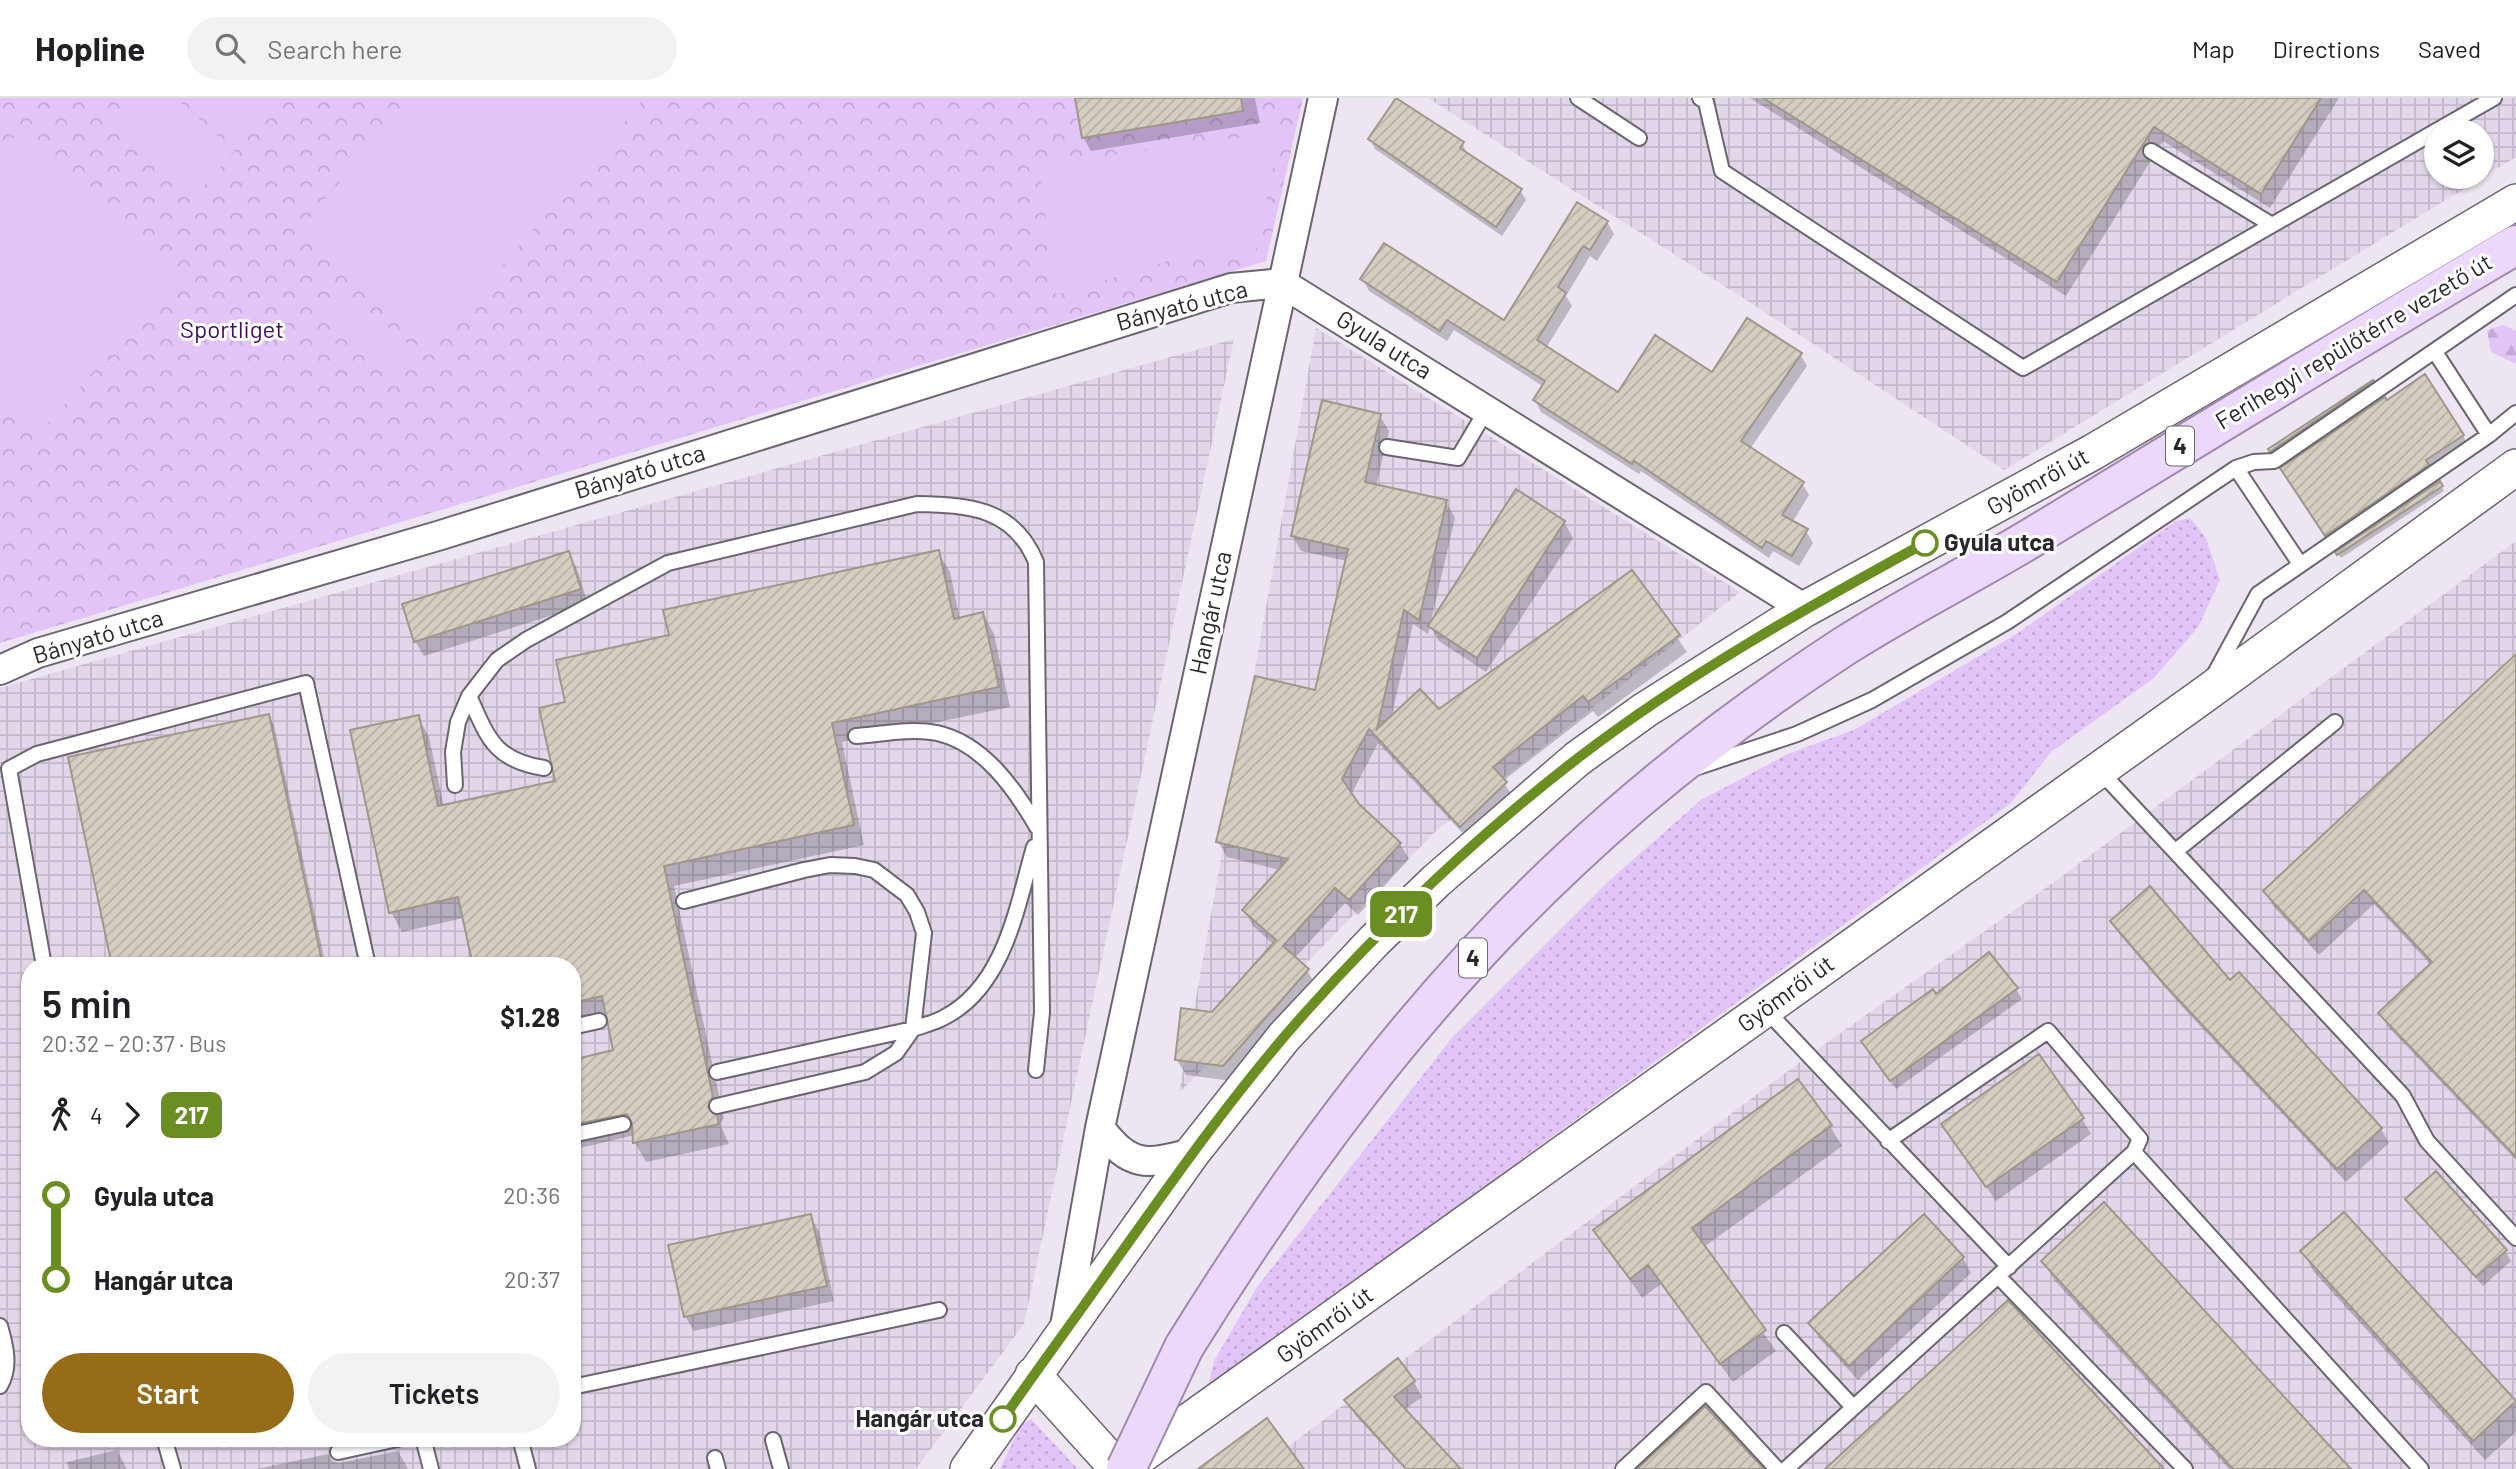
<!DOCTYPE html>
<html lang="en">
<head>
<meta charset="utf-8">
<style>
	body { margin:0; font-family:Barlow,sans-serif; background:#f2f2f2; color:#202124; height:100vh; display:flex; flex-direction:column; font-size:26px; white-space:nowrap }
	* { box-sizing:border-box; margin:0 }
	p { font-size:23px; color:#757577 }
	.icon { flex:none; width:38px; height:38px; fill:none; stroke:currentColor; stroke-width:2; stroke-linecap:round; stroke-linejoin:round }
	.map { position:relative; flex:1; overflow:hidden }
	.side { position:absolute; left:21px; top:859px; width:560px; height:490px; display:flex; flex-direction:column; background:#fff; border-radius:28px; box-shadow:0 2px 5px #0004 }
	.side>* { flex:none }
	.badge { padding:0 14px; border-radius:10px; font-size:24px; line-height:46px }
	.controls { position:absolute; left:2424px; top:21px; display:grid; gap:14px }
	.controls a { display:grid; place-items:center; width:70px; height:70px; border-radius:50%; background:#fff; box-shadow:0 2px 5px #0004; font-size:35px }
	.map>.badge { position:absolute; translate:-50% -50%; box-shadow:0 0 0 4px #fff }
	.legs { display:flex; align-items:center; gap:10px; height:77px; padding:0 21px; font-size:23px }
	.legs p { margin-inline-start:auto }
	.summary { display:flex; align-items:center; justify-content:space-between; height:119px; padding:0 21px }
	h1 { font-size:38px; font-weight:600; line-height:52px }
	.cta { display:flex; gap:14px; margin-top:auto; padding:14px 21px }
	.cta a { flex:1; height:80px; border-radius:42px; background:#976c19; color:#fff; font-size:28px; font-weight:600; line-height:80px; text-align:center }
	.cta a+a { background:#f2f2f2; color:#202124 }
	ul { padding:0 21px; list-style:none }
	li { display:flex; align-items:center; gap:24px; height:84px; font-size:26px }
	li i { display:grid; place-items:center; width:10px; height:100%; margin:0 9px; background:currentColor }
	li i::after { content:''; width:18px; height:18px; margin:-9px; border:5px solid; border-radius:50%; background:#fff }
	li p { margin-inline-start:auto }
	li:first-child i { background:linear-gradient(#0000 50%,currentColor 0) }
	li:last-child i { background:linear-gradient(currentColor 50%,#0000 0) }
	header { display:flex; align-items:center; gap:42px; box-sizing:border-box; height:98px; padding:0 35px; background:#fff; border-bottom:2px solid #e0e0e0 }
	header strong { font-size:33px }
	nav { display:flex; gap:38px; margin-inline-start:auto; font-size:24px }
	.search { width:490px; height:63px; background:#f2f2f2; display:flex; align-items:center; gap:18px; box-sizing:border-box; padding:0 24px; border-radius:38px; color:#757577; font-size:26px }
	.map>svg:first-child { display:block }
</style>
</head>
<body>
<header>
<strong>Hopline</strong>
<div class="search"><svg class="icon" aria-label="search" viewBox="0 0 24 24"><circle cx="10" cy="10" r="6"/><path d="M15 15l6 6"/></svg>Search here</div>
<nav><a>Map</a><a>Directions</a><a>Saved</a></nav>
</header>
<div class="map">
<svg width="2516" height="1371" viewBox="0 0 2516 1371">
	<defs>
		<pattern id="industrial-grid" width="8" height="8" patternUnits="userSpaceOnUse" patternTransform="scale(1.75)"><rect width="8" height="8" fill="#e2d7ea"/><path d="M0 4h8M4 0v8" fill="none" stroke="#c2b9c9"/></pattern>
		<pattern id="grass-dots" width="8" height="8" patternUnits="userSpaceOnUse" patternTransform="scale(1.75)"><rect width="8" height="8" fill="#e3c4f8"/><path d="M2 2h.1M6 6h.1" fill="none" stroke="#c3a8d5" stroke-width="1.8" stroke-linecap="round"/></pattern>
		<pattern id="forest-firs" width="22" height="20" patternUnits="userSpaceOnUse" patternTransform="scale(1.75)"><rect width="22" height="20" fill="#e3c4f8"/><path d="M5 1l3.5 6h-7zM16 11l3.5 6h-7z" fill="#c3a8d5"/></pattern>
		<pattern id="park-crowns" width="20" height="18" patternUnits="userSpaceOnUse" patternTransform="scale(1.75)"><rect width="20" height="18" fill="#e3c4f8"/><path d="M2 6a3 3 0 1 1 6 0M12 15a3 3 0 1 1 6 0" fill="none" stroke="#c3a8d5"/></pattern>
		<pattern id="building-hatch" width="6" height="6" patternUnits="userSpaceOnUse" patternTransform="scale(1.75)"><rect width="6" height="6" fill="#d5cdc0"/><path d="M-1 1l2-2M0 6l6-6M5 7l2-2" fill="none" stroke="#b7b0a5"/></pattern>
	</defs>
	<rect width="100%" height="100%" fill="#ede5f2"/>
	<path fill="url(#industrial-grid)" fill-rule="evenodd" d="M1428,0H2516V59L2004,372L1751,205ZM2436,33H2482V79H2436Z
		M1316,230L1740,494L1437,732L1179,995Z
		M1234,241L1024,1226L916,1371H0V590ZM30,868H572V1340H30Z
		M2516,443V1371H1258L1808,958L2054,784Z"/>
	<path fill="url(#grass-dots)" d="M2190,420L2206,440L2220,482L2198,529L2154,580L2051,654L2011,705L1208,1289L1214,1263L1257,1189L1451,941L1611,781L1701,702L1790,655L1854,632L2018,535L2176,423Z
		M1031,1321L1078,1371H1000L1021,1327Z"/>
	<path fill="url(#forest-firs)" d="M2504,227L2516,233V266L2491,254L2487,232Z"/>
	<path fill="url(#park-crowns)" d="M0,0H1303L1266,163L0,545Z"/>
	<path fill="#e3c4f8" d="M137,0H175L235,53L198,95L117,24Z
		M187,0H274L278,4L240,47Z
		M410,0H645L435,247L300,132Z
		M19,33L179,177L42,332L0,295V55Z
		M1280,34L1256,151L1168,163L1056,197L1039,67Z
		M346,195L417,253L394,281L323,223Z"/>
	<path fill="#0003" d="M1076,0H1255L1260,25L1091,53L1083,39Z
		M1750,0H2339L2270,110L2163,43L2066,198Z
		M1370,41L1463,46L1467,57L1520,92L1526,102L1502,138L1375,51Z
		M1607,124L1614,136L1597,163L1590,158L1566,198L1572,208L1546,250L1618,297L1800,256L1807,268L1750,351L1802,385L1809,397L1792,425L1806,433L1813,445L1799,468L1773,453L1769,460L1641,373L1639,376L1541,314L1535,302L1544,289L1454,232L1447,243L1369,193L1363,181L1504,224Z
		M2374,285L2375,288L2273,357L2270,352Z
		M1380,318L1389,333L1376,388L1446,404L1455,420L1430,527L1517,393L1564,424L1573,440L1486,574L1439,543L1430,528L1428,536L1413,526L1391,620L1439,614L1632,474L1687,554L1598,619L1593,613L1503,683L1514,701L1470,743L1378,645L1351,697L1400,746L1409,761L1358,817L1345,805L1294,861L1307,872L1316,888L1232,983L1186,977L1177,962L1274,847L1253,828L1244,812L1280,772L1227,759L1218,744L1317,594L1347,463L1301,453L1292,437Z
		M2463,337L2466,344L2428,369L2431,374L2330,443L2286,377Z
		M2439,385L2444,393L2341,460L2338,455Z
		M938,454L950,474L960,521L983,516L994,536L1010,609L842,644L864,747L674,788L724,1020L720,1026L729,1046L646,1064L635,1045V1037L576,1051L572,1043V963L616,954L608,919L572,927V868H475L464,820L402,834L391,814L418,619L429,639L444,709L557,684L567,605L671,539Z
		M569,455L577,471L588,506L424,558L415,543Z
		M2516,558V1062L2389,930L2380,915L2431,867L2374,806L2319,857L2274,809L2265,794Z
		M269,618L274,627L326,868H114Z
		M2112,823L2230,885L2381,1031L2389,1045L2346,1084L2175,901L2120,837Z
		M2016,891L2022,901L1896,991L1869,953L1936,899Z
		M2082,1021L2091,1036L1996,1103L1943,1027Z
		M1830,1028L1842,1048L1704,1149L1776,1253L1733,1284L1661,1186L1642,1200L1596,1132Z
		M2407,1102L2505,1153L2511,1163L2483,1188Z
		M2344,1116L2516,1306V1334L2485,1362L2314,1174L2303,1154Z
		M810,1118L819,1133L834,1203L694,1233L685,1218Z
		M1963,1160L1971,1175L1858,1282L1819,1240L1811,1225Z
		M2043,1163L2349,1371H2229L2055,1183Z
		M1414,1284L1422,1299L1404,1312L1458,1371H1405L1355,1317L1347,1302Z
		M117,1352L127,1371H69L67,1364Z
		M398,1353L408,1371H257L328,1356L332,1363L339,1365Z"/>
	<path fill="url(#building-hatch)" stroke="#9e978b" stroke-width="2" d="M1075,0H1241L1243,13L1082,40Z
		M1396,0L1464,44L1460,50L1522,91L1496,129L1368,41Z
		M1763,0H2321L2261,96L2154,29L2057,184Z
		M1577,104L1608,123L1590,152L1583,148L1558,189L1566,195L1537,242L1618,294L1655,237L1712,274L1747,220L1802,255L1741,343L1804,384L1782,417L1808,431L1792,458L1766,443L1762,450L1634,363L1632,366L1533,302L1545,283L1447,222L1440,233L1360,181L1384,145L1504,222Z
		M2425,276L2464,337L2426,362L2429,367L2325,438L2280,370L2385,299L2387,302Z
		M2373,282L2374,283L2270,354L2268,351Z
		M1322,302L1381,316L1365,384L1447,402L1419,522L1404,512L1377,631L1420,591L1439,611L1632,472L1680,537L1588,604L1583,598L1493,669L1507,684L1460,729L1369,631L1342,681L1359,706L1401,745L1349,802L1335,790L1283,848L1309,871L1223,968L1175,962L1181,910L1212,914L1276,842L1242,812L1288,761L1216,744L1255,578L1315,592L1348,451L1291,438Z
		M2440,383L2443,388L2337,457L2335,454Z
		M1516,391L1565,423L1477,560L1428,528Z
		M939,452L954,521L983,514L999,589L832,625L854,727L664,768L713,999L708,1009L717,1017L719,1026L633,1045L632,1025L627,1016L572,1027V962L613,952L602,898L572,905V868H473L458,799L389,815L350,632L419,617L438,708L555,683L539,610L565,604L556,562L669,537L663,512Z
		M569,453L581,491L414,544L402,506Z
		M2516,556V1059L2378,915L2432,864L2364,792L2309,843L2263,793Z
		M269,616L323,868H112L68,659Z
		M2150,788L2230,882L2239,874L2382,1030L2337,1071L2165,887L2110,823Z
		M1989,854L2018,890L1890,983L1861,943L1933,891L1936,896Z
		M2039,956L2084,1020L1986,1089L1941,1026Z
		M1798,981L1832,1027L1692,1130L1766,1232L1720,1266L1648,1167L1630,1181L1593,1132Z
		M2436,1073L2507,1152L2476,1179L2405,1101Z
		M2104,1104L2351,1371H2233L2041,1163Z
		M2344,1114L2516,1303L2473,1343L2300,1153Z
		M811,1116L827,1188L684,1219L668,1147Z
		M1924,1116L1964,1159L1849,1268L1808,1225Z
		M2008,1202L2164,1371H1825Z
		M1398,1260L1415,1283L1394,1299L1461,1371H1406L1344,1302Z
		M1705,1308L1764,1371H1637Z
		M1267,1320L1304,1371H1198Z"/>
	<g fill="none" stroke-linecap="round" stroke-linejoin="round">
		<g stroke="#6c6570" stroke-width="18">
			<path id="service" d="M1578,0L1639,40
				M1700,0L1706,4L1722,73L2023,270L2436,33
				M2436,33L2494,0
				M2151,53L2272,127
				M2435,254L2489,337
				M1387,349L1458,360L1487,311
				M2236,370L2300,466
				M2214,577L2258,496L2489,337L2516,315
				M469,598C488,640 494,662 544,670
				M856,638C882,636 911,630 937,635C983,645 1015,691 1037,729
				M1698,669L1797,636L1872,602L2007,524L2236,370L2254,364L2274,363L2516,197
				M2099,672L2403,998L2427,1043L2516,1140
				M455,687L453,654L458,624L469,598L497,562L526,542L668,465L917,406C969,407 1014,410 1036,464L1042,914L1036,972
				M2177,752L2335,624
				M684,803L804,772L830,767L855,768L874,772L907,797L917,814L924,835L913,931L896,955L865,974L717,1008
				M44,868L9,671L37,656L306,585L368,868
				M1765,911L2009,1169
				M572,929L599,923
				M717,974L913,931C923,927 934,925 943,920C1005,889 1017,808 1034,749
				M572,1037L623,1026
				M1888,1043L2048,933L2140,1041L2134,1054
				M1999,1179L2185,1371
				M0,1228C6,1249 11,1269 0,1288
				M1784,1235L1853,1309
				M572,1289L939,1212
				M164,1340L173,1371
				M423,1340L431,1371
				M520,1340L528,1371
				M773,1342L781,1371
				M338,1354L402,1340
				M715,1360L718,1371
				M1623,1371L1706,1294L1777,1371
				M1786,1371L2134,1054L2421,1371"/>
		</g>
		<g stroke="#6c6570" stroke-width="32">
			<path id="minor" d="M1282,185L1805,511
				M0,572L38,555L441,437L1231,190L1282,185
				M1100,1030C1131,1070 1145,1067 1192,1055
				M1064,1234L1100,1030L1323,0"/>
		</g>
		<g stroke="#6c6570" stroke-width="38">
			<path id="tertiary" d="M1033,1277L1118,1371
				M968,1371L1192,1055L1284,939L1374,843L1436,783L1577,661L1645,612L1805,511L2093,354L2516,104
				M1122,1371L2201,599L2516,369"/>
		</g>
		<g stroke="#a089af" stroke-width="42">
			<path id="primary" d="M1184,1249C1295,1070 1417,904 1572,760C1654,683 1748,611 1843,549C1907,508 1976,474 2041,434C2199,338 2356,241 2516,147"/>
		</g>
		<use href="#service" stroke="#fff" stroke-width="14"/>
		<use href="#minor" stroke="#fff" stroke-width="28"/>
		<use href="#tertiary" stroke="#fff" stroke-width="35"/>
		<use href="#primary" stroke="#ecd8fa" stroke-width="38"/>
		<g stroke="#a089af" stroke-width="42" stroke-linecap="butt">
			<path id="primary-bridge" d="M1126,1371L1184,1249"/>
		</g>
		<use href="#primary-bridge" stroke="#ecd8fa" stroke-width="38"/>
	</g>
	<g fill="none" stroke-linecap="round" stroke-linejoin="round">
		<g stroke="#fff" stroke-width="16">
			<path id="line-1" d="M1003,1321C1036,1273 1071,1226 1104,1179C1168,1089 1231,998 1304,916C1384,826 1483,733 1578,660C1686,577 1806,510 1925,445"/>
		</g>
		<use href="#line-1" stroke="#6b8e23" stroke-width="10"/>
	</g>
	<g fill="#fff" stroke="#6b8e23" stroke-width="3.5">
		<circle cx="1925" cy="445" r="12"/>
		<circle cx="1003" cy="1321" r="12"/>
	</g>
	<g text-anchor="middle" stroke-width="6" stroke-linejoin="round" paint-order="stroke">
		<g fill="#fff" stroke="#6a686b" stroke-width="2">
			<rect x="2166" y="328.5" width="28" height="39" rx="5"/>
			<rect x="1459" y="840.5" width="28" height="39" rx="5"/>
		</g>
		<g font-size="23" font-weight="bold" fill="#2a272c">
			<text x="2180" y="356">4</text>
			<text x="1473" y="868">4</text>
		</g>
		<g font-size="24" fill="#2a272c" stroke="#fff">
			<text transform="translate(1182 208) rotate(-15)" y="8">Bányató utca</text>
			<text transform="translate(2354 244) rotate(-31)" y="8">Ferihegyi repülőtérre vezető út</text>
			<text transform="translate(1384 247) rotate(32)" y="8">Gyula utca</text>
			<text transform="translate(640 374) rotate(-17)" y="8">Bányató utca</text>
			<text transform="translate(2038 384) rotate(-29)" y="8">Gyömrői út</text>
			<text transform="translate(1211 515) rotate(-78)" y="8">Hangár utca</text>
			<text transform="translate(98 539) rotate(-17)" y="8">Bányató utca</text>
			<text transform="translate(1786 896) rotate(-36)" y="8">Gyömrői út</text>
			<text transform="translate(1325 1227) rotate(-36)" y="8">Gyömrői út</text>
		</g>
		<g font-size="24" fill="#42105a" stroke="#fff">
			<text x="232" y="240">Sportliget</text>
		</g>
		<g font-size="24" font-weight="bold" fill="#2a272c" stroke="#fff" text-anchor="start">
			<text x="1944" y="453">Gyula utca</text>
			<text x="984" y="1329" text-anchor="end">Hangár utca</text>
		</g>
	</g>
</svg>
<div class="controls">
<a><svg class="icon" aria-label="layers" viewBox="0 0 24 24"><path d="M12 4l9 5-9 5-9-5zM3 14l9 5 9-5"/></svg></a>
</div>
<b class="badge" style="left:1401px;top:816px;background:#6b8e23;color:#fff">217</b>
<section class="side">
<div class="summary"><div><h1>5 min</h1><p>20:32 – 20:37 · Bus</p></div><b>$1.28</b></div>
<div class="legs"><svg class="icon" aria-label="walk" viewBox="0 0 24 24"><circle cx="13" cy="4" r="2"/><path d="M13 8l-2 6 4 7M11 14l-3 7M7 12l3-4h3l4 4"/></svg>4<svg class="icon" aria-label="forward" viewBox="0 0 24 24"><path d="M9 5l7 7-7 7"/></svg><b class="badge" style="background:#6b8e23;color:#fff">217</b></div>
<ul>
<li><i style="color:#6b8e23"></i><b>Gyula utca</b><p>20:36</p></li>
<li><i style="color:#6b8e23"></i><b>Hangár utca</b><p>20:37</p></li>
</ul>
<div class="cta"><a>Start</a><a>Tickets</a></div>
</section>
</div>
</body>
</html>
